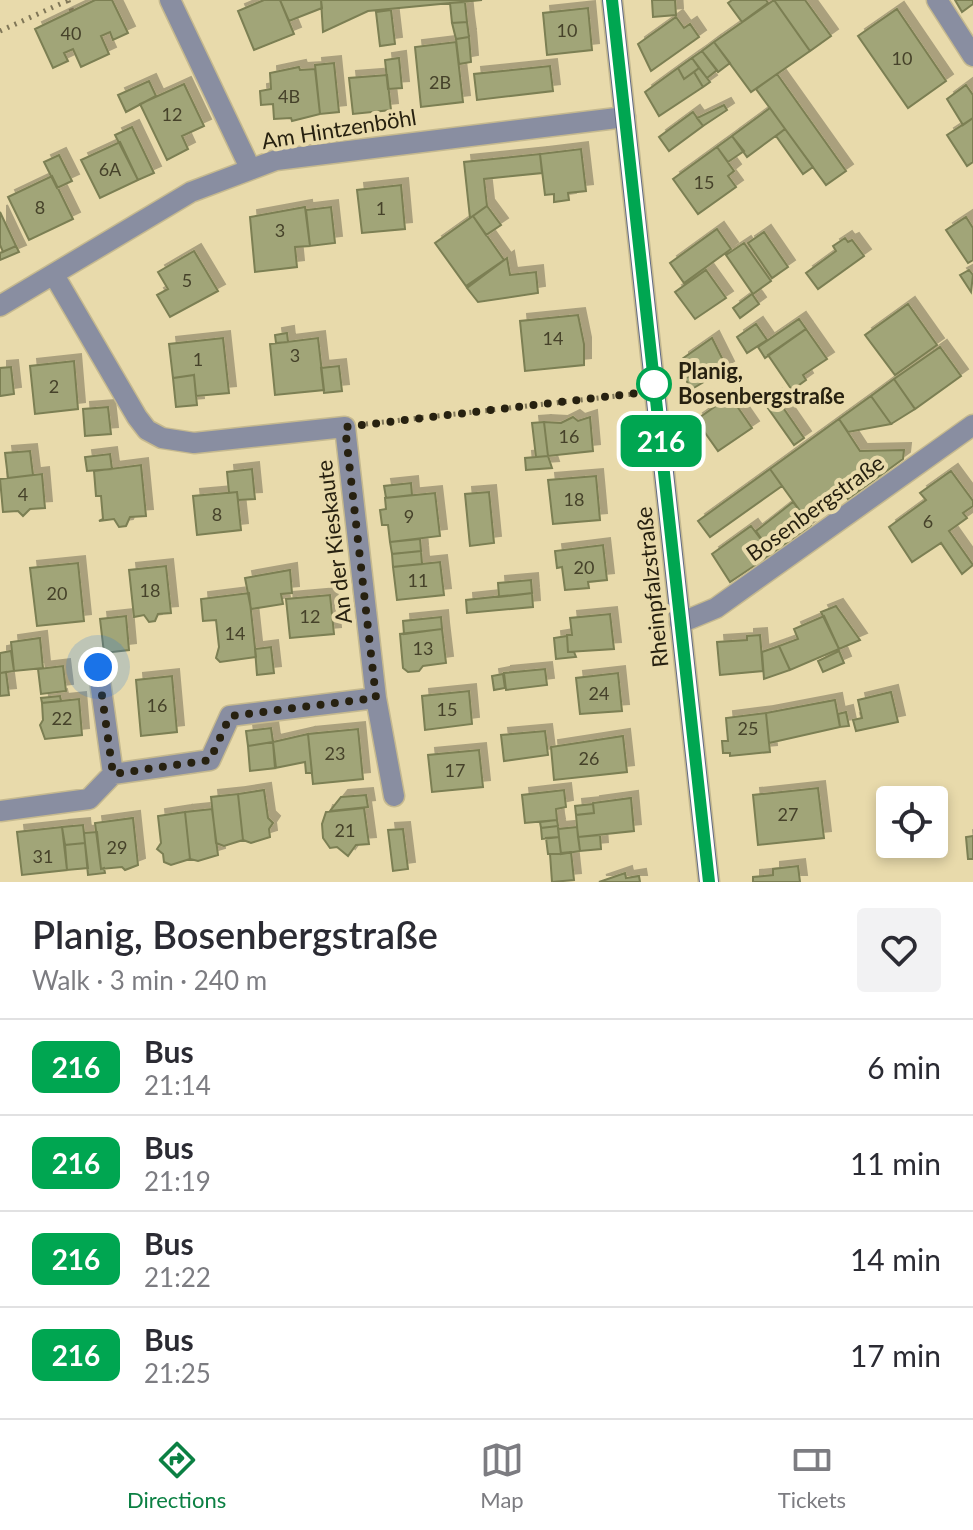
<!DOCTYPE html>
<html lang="en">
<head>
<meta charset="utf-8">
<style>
	body { margin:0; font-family:Lato,sans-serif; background:#f2f2f3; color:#2b2b33; height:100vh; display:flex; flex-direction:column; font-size:30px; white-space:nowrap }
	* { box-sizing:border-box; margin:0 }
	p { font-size:26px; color:#7c7c81 }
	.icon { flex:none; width:44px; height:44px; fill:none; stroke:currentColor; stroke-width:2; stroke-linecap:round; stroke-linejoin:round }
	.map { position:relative; height:882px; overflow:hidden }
	.side { display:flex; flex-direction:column; background:#fff; flex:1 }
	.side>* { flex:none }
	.badge { padding:0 16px; border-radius:12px; font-size:28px; line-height:52px }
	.fabs { position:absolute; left:876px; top:786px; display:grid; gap:16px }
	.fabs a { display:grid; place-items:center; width:72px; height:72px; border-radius:8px; background:#fff; box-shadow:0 4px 12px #0003; font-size:40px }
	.you { position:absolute; width:40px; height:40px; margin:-20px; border:6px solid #fff; border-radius:50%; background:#1a73e8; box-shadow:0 0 0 12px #1a73e833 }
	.map>.badge { position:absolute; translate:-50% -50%; box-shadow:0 0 0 4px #fff }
	.round { display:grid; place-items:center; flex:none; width:84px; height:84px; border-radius:8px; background:#f2f2f3 }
	.overview { display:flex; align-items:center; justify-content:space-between; height:136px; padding:0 32px }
	h1 { font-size:38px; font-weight:600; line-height:60px }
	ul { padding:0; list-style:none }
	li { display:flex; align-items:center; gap:24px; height:96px; padding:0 32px; border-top:2px solid #e1e1e2 }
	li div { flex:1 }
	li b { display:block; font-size:30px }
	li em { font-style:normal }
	li .badge { min-width:88px; font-weight:700; text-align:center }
	.dock { display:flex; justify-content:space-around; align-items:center; height:112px; border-top:2px solid #e1e1e2; background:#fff; font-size:22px; color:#7c7c81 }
	.dock a { display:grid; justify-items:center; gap:4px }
	.dock .on { color:#0b8043 }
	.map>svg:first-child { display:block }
</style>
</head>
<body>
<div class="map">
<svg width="973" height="882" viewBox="0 0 973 882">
	<defs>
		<filter id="shadow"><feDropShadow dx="7" dy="-7" stdDeviation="0" flood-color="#0004"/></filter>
	</defs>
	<rect width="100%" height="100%" fill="#e8daab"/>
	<path fill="#a1a578" stroke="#7b7f53" stroke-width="2" filter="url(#shadow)" d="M95,0H112L128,33L113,40L110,32L101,36L109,54L81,67L73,49L64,53L68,61L53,68L35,29Z
		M264,0H280L294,34L254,50L238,11Z
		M280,0H321L322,8L289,21Z
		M321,0H482L368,11L323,32Z
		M652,0H675L676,15L653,17Z
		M732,0H766L768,3L742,22L728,3Z
		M774,0L810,51L751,92L714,42Z
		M774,0H805L831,36L810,51Z
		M955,0H973V4L962,12Z
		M465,2L467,22L452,23L450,3Z
		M588,8L592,50L547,55L543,13Z
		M897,9L946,81L908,108L858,36Z
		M391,10L395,44L380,46L376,12Z
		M676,17L684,28L690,24L699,37L651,71L638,44Z
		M467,22L469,37L456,39L452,23Z
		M469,37L471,62L459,64L456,39Z
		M456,42L463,102L421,107L415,47Z
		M714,42L730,63L718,72L702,51Z
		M702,51L717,70L707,78L692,58Z
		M399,58L402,88L388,89L385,60Z
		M692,58L699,68L684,79L678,68Z
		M334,63L339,112L320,114L315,65Z
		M550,66L553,91L477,100L474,74Z
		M299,67L300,70L315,69L320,114L292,121L291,118L274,119L273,104L261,105L260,91L271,89L270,73Z
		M678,68L684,79L694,72L703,87L659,116L645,92Z
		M699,68L710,82L703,87L694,72Z
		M777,74L846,171L826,185L756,89Z
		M387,75L391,110L353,114L349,78Z
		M149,81L156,96L126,112L118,95Z
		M184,84L204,126L182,136L188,149L167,160L140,104Z
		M966,85L973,95V118L963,125L947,99Z
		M724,105L727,110L703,126L697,118Z
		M770,108L785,129L747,157L732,136Z
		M693,112L703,126L669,151L659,137Z
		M973,118V162L967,166L947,135Z
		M132,127L154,173L138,180L115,135Z
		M785,129L813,167L803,174L776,136Z
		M732,136L744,151L728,162L717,147Z
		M120,142L138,180L100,198L81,160Z
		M717,147L734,171L728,176L736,187L698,214L673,179Z
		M581,149L586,191L568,193L569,200L554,202V194L545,195L540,154Z
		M540,154L542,173L484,179L487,206L470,218L464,162Z
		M59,155L72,181L57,188L44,162Z
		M52,176L73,219L29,240L8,197Z
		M401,185L405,229L362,233L357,190Z
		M487,206L501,225L486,235L473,216Z
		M305,207L310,246L295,247L297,267L255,272L250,217Z
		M331,207L335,243L310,246L306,210Z
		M0,212L16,246L3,252L0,245Z
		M473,216L504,260L466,286L435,243Z
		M966,217L973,228V260L968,263L946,230Z
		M717,229L731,249L684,283L670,263Z
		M764,232L788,267L772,278L748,243Z
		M845,238L848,242L852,240L864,256L818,289L806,273L836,251L833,246Z
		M744,243L771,281L753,294L726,255Z
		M16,246L19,252L0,260V253Z
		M194,251L218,291L170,317L157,295L168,289L158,272Z
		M507,258L510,275L536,272L538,293L478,302L467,288Z
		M706,270L726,298L695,319L675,292Z
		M969,270L973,275L971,292L960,275Z
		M752,294L759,304L740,318L733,308Z
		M908,304L937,345L895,375L865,335Z
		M578,315L584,344V365L525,371L520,321Z
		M799,319L806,329L765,358L758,347Z
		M756,324L767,340L747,353L737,337Z
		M806,329L827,359L803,375L806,380L792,390L768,355Z
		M287,333L288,342L276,343L275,335Z
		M223,338L229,393L196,396L194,375L173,378L169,344Z
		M318,338L324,390L275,395L270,344Z
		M712,338L727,368L692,389L685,379L689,376L682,366V359Z
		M940,347L961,376L915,409L894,379Z
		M74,361L78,409L35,414L30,366Z
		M339,366L342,391L324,393L321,368Z
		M11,367L14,394L0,396V368Z
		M194,375L197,405L176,407L173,378Z
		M894,379L915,409L891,424L871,396Z
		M730,396L752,428L718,451L696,420Z
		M775,396L804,438L794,445L765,404Z
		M871,396L891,424L848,432L839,419Z
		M108,407L111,434L85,436L83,409Z
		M573,417L578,421L590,417L593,451L548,456L544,422L561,423Z
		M839,419L860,451L904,450L903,459L848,499L844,493L835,499L831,494L803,515L770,469Z
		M544,422L548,456L536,457L532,423Z
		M30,451L33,475L8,478L5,453Z
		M110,454L112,469L87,471L85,457Z
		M548,456L552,468L526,470L525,458Z
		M141,465L146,516L130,517L126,526L119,527L114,519L99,521L103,519L101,496H96L94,471Z
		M252,469L255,499L238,500L237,492L229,493L227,472Z
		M770,469L782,486L710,537L698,521Z
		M951,471L973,501V506L963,513L967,518L949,531L973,565L962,574L941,543L912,562L889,527L926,500L920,493Z
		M42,474L45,508L30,509L23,516L18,511L3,512L0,479Z
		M596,476L600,520L553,524L548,480Z
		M411,483L412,495L386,498L384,486Z
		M237,492L241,530L197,535L193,496Z
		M489,492L494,543L470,546L465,494Z
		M435,493L440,536L390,542L388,525H382L380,510L386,509L385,498Z
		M793,502L811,526L772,554L756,531Z
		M751,526L772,554L730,582L712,554Z
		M420,539L421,551L392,554L390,542Z
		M603,545L607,580L588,582L589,588L565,590L562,567L557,568L555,551Z
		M421,551L422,564L393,567L392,554Z
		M440,562L444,595L397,600L393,567Z
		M78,563L84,621L37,626L30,568Z
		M166,566L171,613L158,614L155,621L149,622L144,615L134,617L129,570Z
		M290,570L292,593L281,594L283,604L251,609L245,578Z
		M531,580L532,593L499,597L498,583Z
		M249,593L256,657L220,662L216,658L219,647L216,620L203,621L201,599Z
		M532,593L533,607L467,613L466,600Z
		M330,595L334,634L290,638L286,599Z
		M836,606L860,640L839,649L821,612Z
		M610,614L614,649L568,652L567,635H572L570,618Z
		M126,616L129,650L104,653L100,619Z
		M824,616L839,649L790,670L779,646L798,639L794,629Z
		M441,617L442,629L404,634L403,621Z
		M442,629L446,663L423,666L419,671L408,672L403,668L400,634Z
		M760,635L763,671L720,675L717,642L747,640V636Z
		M567,636L568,652H574L576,657L556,659L554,638Z
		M40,638L43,668L14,671L11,642Z
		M779,646L790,670L764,679L762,652Z
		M271,647L274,673L257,675L255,649Z
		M11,651L14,671L0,673V653Z
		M839,651L844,663L823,672L818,661Z
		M63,666L66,691L41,694L38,669Z
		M545,669L547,685L506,690L504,673Z
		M6,672L9,695L0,696V673Z
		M618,673L622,711L580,714L576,678Z
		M503,674L505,688L494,690L492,676Z
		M172,676L177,732L141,736L136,680Z
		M469,691L472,724L425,730L422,696Z
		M891,692L898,722L856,731L853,720L862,718L858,700Z
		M60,696L61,701L42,703L41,698Z
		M79,699L82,735L45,739L40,725L43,720L42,703Z
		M835,700L840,727L769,743L766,713Z
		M846,712L849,726L840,727L838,714Z
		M766,713L770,752L730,756V753H723L722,741H728L726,718Z
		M271,728L273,742L248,746L246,731Z
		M358,729L363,779L313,784L308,734Z
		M545,731L548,755L504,761L501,735Z
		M308,734L312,773H306L305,762L275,768L273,742Z
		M623,736L627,772L554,780L551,747Z
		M273,742L276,768L250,771L248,746Z
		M479,750L483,787L432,792L428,755Z
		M818,788L824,838L758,845L753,795Z
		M264,790L268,818L273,823L269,829L270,837L251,843L243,840L238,794Z
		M564,790L566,807L556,809L557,820L525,823L522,795Z
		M238,794L243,840L224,846L216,843L211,797Z
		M366,795L368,807L330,811L341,797Z
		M631,798L634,831L578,837L576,815L594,813L593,803Z
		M593,804L594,813L576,815L575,806Z
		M364,808L369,844L356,845L348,856L337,847L330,848L323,838L322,824L326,812Z
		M212,809L218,855L198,861L190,859L185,812Z
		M185,812L190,859L171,865L164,862L163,854L157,849L161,843L158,816Z
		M133,818L138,865L125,870L122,867L101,869L95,823Z
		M557,820L558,826L541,828L540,822Z
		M83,825L85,843L65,845L62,827Z
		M558,826L559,837L542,839L541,828Z
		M62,827L67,870L22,875L17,832Z
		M577,827L580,851L561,854L558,829Z
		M403,829L408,869L393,871L388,830Z
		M97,832L101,869L104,868L105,873L88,875L84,833Z
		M600,835L601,849L580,851L578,837Z
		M973,836V859H968L966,837Z
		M559,837L561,854H548L546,838Z
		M85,843L88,868L67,870L65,845Z
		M571,852L574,880L552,882L550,854Z
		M798,866L800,882H753V877L773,875V869Z
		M625,873L626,878L639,876L640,882H599Z"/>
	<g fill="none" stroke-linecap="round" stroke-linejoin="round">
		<g stroke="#c5b98f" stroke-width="23">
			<path id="street" d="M170,0L250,168
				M937,0L973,56
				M0,306L191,192L276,160L625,117
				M680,623L716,608L973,425
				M98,667L113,774
				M376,698L394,796
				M0,811L89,799L113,774L210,760L230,716L376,698L345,427L194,443L162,438L147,430L137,417L54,275"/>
		</g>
		<g stroke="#c5b98f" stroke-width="23">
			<path id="secondary" d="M612,0L709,882"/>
		</g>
		<path stroke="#807758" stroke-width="5" stroke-dasharray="2 6" stroke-linecap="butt" d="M68,1L72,11
			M0,31L69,0
			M366,424L634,394"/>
		<use href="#street" stroke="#898ea1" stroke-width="20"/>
		<use href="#secondary" stroke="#626a84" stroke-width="20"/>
	</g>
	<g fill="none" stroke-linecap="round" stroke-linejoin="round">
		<g stroke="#fff" stroke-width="18">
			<path id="line" d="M612,0L709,882"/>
		</g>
		<use href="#line" stroke="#00a651" stroke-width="12"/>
		<path stroke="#272110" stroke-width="8" stroke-dasharray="0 14.4" d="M98,667L113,774L210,760L230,716L376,698L345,427L655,391L654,384"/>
	</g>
	<circle fill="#fff" stroke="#00a651" stroke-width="4" cx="654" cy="384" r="16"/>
	<g text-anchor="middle" stroke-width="8" stroke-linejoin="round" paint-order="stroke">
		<g font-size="18" fill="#46422a">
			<text x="567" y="37">10</text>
			<text x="71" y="40">40</text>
			<text x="902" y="65">10</text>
			<text x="440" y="89">2B</text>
			<text x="289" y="103">4B</text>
			<text x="172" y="121">12</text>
			<text x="110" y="176">6A</text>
			<text x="704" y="189">15</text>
			<text x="40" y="214">8</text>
			<text x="381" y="215">1</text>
			<text x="280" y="237">3</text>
			<text x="187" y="287">5</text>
			<text x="553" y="345">14</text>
			<text x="295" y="362">3</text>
			<text x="198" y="366">1</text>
			<text x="54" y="393">2</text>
			<text x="569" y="443">16</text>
			<text x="23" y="501">4</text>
			<text x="574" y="506">18</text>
			<text x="217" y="521">8</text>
			<text x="409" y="523">9</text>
			<text x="928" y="528">6</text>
			<text x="584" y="574">20</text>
			<text x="418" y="587">11</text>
			<text x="150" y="597">18</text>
			<text x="57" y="600">20</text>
			<text x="310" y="623">12</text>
			<text x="235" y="640">14</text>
			<text x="423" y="655">13</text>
			<text x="599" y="700">24</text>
			<text x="157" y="712">16</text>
			<text x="447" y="716">15</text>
			<text x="62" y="725">22</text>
			<text x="748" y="735">25</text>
			<text x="335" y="760">23</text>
			<text x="589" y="765">26</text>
			<text x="455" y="777">17</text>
			<text x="788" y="821">27</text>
			<text x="345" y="837">21</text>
			<text x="117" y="854">29</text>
			<text x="43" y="863">31</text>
		</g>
		<g font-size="22" fill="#272110" stroke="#e8daab">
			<text transform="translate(339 129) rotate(-9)" y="8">Am Hintzenböhl</text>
			<text transform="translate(815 508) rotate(-36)" y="8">Bosenbergstraße</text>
			<text transform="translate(334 542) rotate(-97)" y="8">An der Kieskaute</text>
			<text transform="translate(652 587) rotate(-96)" y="8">Rheinpfalzstraße</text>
		</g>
		<g font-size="22" font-weight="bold" fill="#272110" stroke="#e8daab" text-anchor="start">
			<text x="678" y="379">Planig,<tspan x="678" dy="25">Bosenbergstraße</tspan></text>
		</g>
	</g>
</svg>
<div class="fabs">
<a><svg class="icon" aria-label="locate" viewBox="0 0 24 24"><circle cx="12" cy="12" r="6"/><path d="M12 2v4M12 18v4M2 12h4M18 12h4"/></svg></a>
</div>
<div class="you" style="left:98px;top:667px"></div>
<b class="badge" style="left:661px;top:441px;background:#00a651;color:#fff">216</b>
</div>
<section class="side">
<div class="overview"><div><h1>Planig, Bosenbergstraße</h1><p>Walk · 3 min · 240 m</p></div><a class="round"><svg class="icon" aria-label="heart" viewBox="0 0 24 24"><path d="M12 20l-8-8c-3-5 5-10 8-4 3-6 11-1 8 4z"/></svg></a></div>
<ul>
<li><span class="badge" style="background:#00a651;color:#fff">216</span><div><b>Bus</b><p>21:14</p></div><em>6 min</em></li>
<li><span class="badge" style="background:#00a651;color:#fff">216</span><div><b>Bus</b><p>21:19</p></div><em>11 min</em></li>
<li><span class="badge" style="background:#00a651;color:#fff">216</span><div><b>Bus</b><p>21:22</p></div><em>14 min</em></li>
<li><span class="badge" style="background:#00a651;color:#fff">216</span><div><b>Bus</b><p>21:25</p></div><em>17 min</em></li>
</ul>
</section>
<nav class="dock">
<a class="on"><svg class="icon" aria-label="directions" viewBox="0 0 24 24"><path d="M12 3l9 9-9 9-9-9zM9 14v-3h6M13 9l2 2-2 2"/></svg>Directions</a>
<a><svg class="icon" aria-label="map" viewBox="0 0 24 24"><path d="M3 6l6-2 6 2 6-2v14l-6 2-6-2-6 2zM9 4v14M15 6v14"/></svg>Map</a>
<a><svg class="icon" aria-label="tickets" viewBox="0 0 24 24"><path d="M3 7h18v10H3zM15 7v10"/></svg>Tickets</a>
</nav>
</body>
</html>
